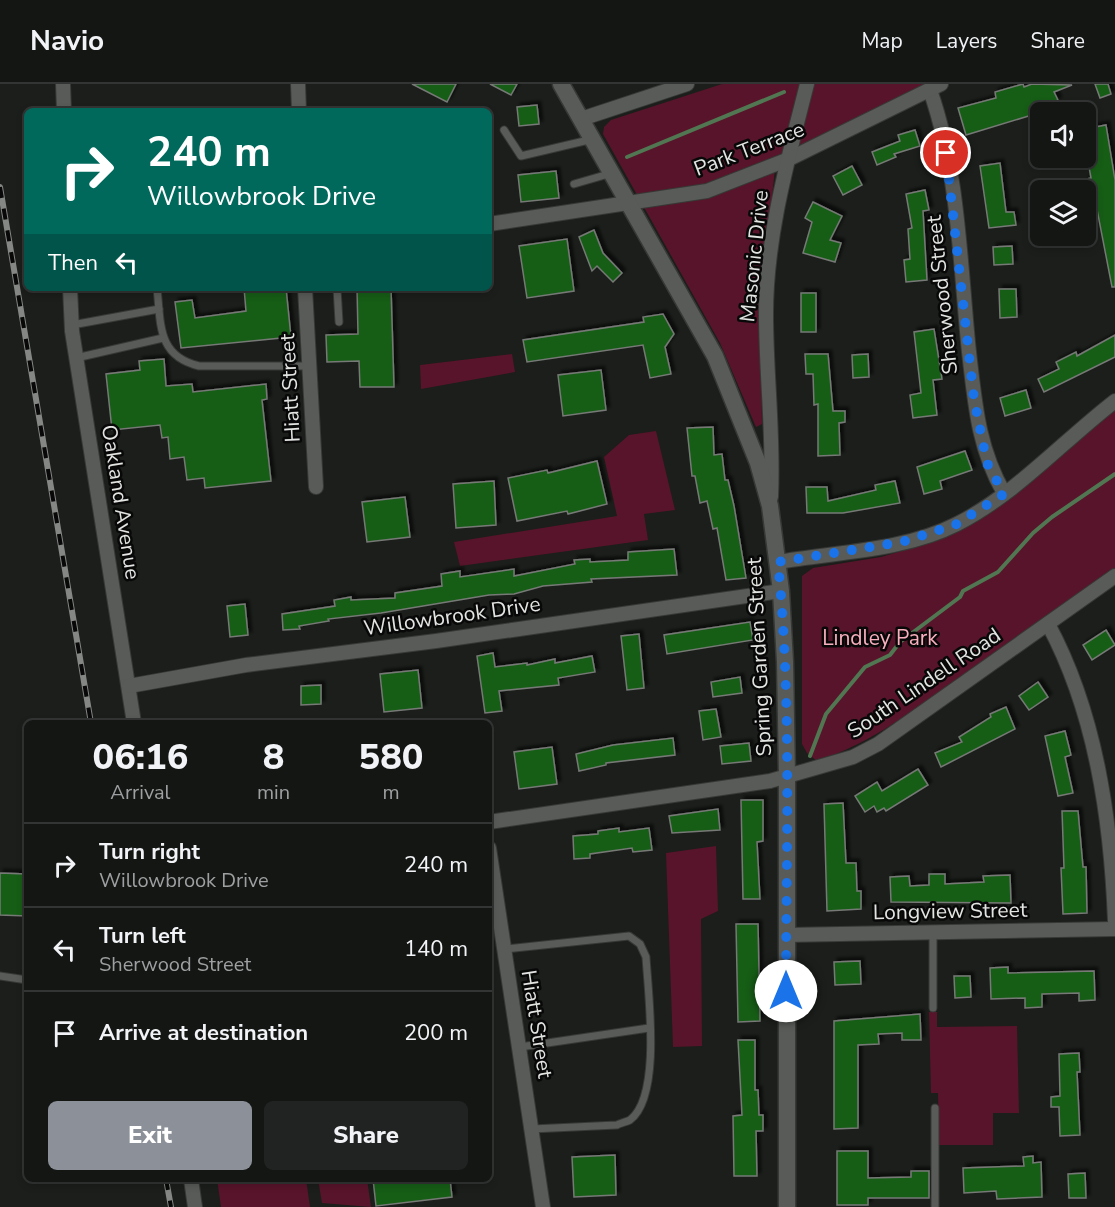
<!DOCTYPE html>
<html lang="en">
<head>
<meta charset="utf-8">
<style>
	body { margin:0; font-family:"Nunito Sans",sans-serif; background:#212322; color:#f1f3f6; height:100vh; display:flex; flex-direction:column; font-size:22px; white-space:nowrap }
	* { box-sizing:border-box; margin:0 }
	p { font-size:20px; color:#9d9fa0 }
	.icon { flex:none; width:33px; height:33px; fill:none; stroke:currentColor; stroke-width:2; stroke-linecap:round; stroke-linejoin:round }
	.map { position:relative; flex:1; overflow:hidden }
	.details { position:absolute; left:24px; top:636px; width:468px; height:462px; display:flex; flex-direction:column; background:#141614; border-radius:9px; box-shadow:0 3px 9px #0003,0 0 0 2px #333534 }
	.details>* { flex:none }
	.banner { position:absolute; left:24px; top:24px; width:468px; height:183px; border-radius:9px; box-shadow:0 3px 9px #0003,0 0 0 2px #333534; background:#00695c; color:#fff; overflow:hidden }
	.buttons { position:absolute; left:1030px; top:18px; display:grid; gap:12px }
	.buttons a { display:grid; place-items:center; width:66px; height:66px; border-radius:9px; background:#141614; box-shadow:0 3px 9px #0003,0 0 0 2px #333534; font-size:30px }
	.pin { position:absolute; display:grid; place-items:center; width:51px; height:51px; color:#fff; margin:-26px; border:3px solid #fff; border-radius:50%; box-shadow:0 2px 6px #0007 }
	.me { position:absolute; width:66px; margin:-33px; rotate:0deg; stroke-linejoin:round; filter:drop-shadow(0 0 4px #0008) }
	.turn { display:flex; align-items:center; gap:21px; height:126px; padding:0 24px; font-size:27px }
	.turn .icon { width:78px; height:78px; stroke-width:2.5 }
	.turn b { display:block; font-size:42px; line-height:51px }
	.then { display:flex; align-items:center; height:57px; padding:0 24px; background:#0003; gap:12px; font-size:22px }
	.eta { display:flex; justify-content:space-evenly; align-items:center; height:102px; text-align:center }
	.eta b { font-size:36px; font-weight:800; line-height:42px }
	.button { display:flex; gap:12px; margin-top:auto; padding:12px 24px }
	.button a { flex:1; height:69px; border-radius:9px; background:#8c9099; color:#fff; font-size:24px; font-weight:800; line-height:69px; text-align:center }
	.button a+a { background:#212322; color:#f1f3f6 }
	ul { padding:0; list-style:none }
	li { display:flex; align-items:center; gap:18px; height:84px; padding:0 24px; border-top:2px solid #333534 }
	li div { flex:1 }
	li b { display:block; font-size:22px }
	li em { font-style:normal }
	header { display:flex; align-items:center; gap:36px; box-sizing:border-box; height:84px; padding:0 30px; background:#141614; border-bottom:2px solid #333534 }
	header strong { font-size:28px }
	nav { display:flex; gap:33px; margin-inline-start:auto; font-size:21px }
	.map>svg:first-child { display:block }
	.green { fill:#58142a }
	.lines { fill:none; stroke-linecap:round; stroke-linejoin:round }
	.stream { stroke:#517652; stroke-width:4 }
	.building { fill:#175d19; stroke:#767975; stroke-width:1.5; filter:url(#shadow) }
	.service-casing { stroke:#373936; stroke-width:9 }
	.minor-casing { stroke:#373936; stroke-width:16 }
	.secondary-casing { stroke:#373936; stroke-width:19 }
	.service { stroke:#585b57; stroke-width:7 }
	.minor { stroke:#585b57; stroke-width:14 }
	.secondary { stroke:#585b57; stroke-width:16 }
	.rail-casing { stroke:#858784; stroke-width:6 }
	.rail { stroke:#070807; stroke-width:4; stroke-dasharray:11; stroke-linecap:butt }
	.route { stroke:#1a73e8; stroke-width:10; stroke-dasharray:0 18 }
	.labels { text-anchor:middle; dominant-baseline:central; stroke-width:5; stroke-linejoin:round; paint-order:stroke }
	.street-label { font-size:21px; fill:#e3e5e2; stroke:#070807 }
	.park-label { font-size:21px; fill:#faafbe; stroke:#070807 }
</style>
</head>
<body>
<header>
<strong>Navio</strong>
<nav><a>Map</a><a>Layers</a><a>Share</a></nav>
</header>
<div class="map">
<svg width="1115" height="1123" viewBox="0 0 1115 1123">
	<defs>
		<filter id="shadow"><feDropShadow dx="3.5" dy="-3.5" stdDeviation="1.5" flood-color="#0009"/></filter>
	</defs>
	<rect width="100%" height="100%" fill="#1b1e1b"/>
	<g class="green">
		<path d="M722 0H928L776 75 760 229 762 340 756 343 720 259 603 50 604 43 611 36Z"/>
		<path d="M512 270 515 288 421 305 420 281Z"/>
		<path d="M1115 324V486C1063 519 1013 555 963 591 916 625 872 659 817 677L807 669 802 660V492L813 484 881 473 919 462 959 447Z"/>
		<path d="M656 347 675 426 644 430 648 456 460 482 454 458 617 432 604 373 629 351Z"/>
		<path d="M716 762 718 827 701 835 702 962 673 963 666 769Z"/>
		<path d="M929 928H937V943L1017 942 1019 1029H993V1061H939L938 1009H931Z"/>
		<path d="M217 1095H306L310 1123H221Z"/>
		<path d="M318 1095H367L371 1123 322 1119Z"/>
	</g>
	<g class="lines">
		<g class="stream">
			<path d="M627 73 784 8"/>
			<path d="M810 672 826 630 865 583 890 571 900 558 960 513 963 507 998 488 1033 449 1052 433 1115 390"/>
		</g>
	</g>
	<g class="building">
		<path d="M412 0H456L447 18Z"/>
		<path d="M490 0H517L511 11Z"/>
		<path d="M1023 0 1024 3 1032 0 1072 1 1054 8 1058 16 1051 19 1054 28H1031L1032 31 966 51 958 24 996 14 995 8Z"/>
		<path d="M1095 0H1108L1111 10 1100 14Z"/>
		<path d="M537 21 539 40 519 42 517 23Z"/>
		<path d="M1106 41 1115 96V203H1112L1095 115 1088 116 1086 95 1091 94 1087 72 1095 71 1090 44Z"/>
		<path d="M915 46 920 62 894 70 896 73 877 81 872 68 900 57 898 51Z"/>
		<path d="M1000 79 1006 128H1014L1016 141 989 144 980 82Z"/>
		<path d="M852 82 862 101 843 111 833 92Z"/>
		<path d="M556 87 559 114 521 118 518 91Z"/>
		<path d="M925 106 929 126 923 127 927 196 906 198 904 176 910 175 908 145 912 144 906 110Z"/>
		<path d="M813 118 842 132 830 156 841 159 835 178 803 169 812 138 805 134Z"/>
		<path d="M594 146 603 169 622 189 613 198 597 182 592 187 579 153Z"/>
		<path d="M567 155 574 207 527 214 519 162Z"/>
		<path d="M1012 162 1013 180 994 181 993 163Z"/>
		<path d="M244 204H286L291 253 181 264 175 218 192 216 195 234 246 227Z"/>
		<path d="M357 204H391L394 303H360L359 277 327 278 326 251 358 250Z"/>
		<path d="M999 205H1016L1017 233 1000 234Z"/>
		<rect x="801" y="209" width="15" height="39"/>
		<path d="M663 230 674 250 665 263 671 290 650 294 643 261 527 278 523 256 644 238 643 233Z"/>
		<path d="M934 245 942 295 933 296 937 331 913 334 910 311 921 309 914 248Z"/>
		<path d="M1115 251V273L1044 308 1038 295 1059 285 1056 278 1076 268 1077 272Z"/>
		<path d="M805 270H828L833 327H845V338L839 339 840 371 818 372V320L814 321 813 290H806Z"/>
		<path d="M868 270 869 293 853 294 852 271Z"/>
		<path d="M164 275 166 302 192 300 193 308 266 300 267 315 262 316 271 397 205 404 204 394 187 396 184 373 170 375 168 353 162 354 160 341 112 346 106 290 140 286 139 277Z"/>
		<path d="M601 286 606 326 563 332 558 291Z"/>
		<path d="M1026 306 1031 324 1005 332 1000 314Z"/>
		<path d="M713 343 714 371 722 370 725 396H728L734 422 746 494 726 496 717 444 713 445 707 417 700 419 695 392H692L687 344Z"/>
		<path d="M965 367 972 386 940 397 942 405 924 410 917 383Z"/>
		<path d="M597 377 607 420 568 430 567 427 517 437 508 394 547 386 548 389Z"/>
		<path d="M494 397 496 441 456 444 453 400Z"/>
		<path d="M895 397 900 419 843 429H807L806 403H827L828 417 876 406 875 401Z"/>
		<path d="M405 413 410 453 367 458 362 418Z"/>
		<path d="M674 465 677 491 591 495 592 498 543 502 514 510 489 511 381 529 328 535 329 537 299 542 300 545 283 546 282 530 335 522 334 516 351 513V516L395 514V509L442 502 441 490 460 487V493L514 485V492L575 480 574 476 590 475V478L628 476V468Z"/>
		<path d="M245 520 248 551 230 553 227 522Z"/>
		<path d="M750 538 753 556 667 570 664 551Z"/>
		<path d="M1106 546 1115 561 1092 576 1083 561Z"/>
		<path d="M639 550 644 604 627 606 621 552Z"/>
		<path d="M493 569 495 583 527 579V581L555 575V579L592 572 595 588 558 594 559 601 499 607 502 627 485 629 477 572Z"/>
		<path d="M418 586 422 624 384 628 380 590Z"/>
		<path d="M740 593 742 609 713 613 711 598Z"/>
		<path d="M1038 598 1048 613 1029 626 1019 612Z"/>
		<path d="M321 601V620L301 621V602Z"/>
		<path d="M1006 623 1015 645 941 683 935 669 962 658 959 653 991 633 990 630Z"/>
		<path d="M716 625 721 653 703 656 699 627Z"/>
		<path d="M1065 647 1071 671 1065 673 1073 709 1058 712 1045 652Z"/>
		<path d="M673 654 675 671 606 679V681L579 687 576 670 613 661Z"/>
		<path d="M749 659 751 677 722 680 720 662Z"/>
		<path d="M552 663 557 700 519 705 514 668Z"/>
		<path d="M918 685 928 701 886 727 884 724 877 728 874 722 865 728 855 712 877 698 882 707Z"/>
		<path d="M741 716H763V757L757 758 760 815H743Z"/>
		<path d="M843 719 846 779H856L857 807H861V825L827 827 824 720Z"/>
		<path d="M718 725 720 746 672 749 669 732Z"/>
		<path d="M1062 727H1078L1083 783H1086L1087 829 1063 830 1061 784H1064Z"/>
		<path d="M619 744V748L649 744 652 766 633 768 632 764 590 770V774L574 775 573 752 598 750V747Z"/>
		<path d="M0 789 26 790 27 832 0 831Z"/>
		<path d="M929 790H945V800L984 798 983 792 1010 791 1011 819 891 818 890 793 909 792 910 802 929 801Z"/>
		<path d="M736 840H758L760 937 738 938Z"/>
		<path d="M860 877 861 900 835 901 834 878Z"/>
		<path d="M1008 883V889L1094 887 1095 916 1079 917V909L1042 910V923L1025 924V914L991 915 990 884Z"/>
		<path d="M954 892H970L971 913 955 914Z"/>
		<path d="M920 930 921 956H902V949L878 950 879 960 858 961V1044L834 1045V937Z"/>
		<path d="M738 956H755V1006H758L759 1031H763V1047H756L757 1092H734L733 1032 742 1031Z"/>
		<path d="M1079 969 1080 988H1077L1080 1051 1060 1052 1059 1023H1051V1013L1060 1012 1059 970Z"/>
		<path d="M837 1067H868V1094L911 1093V1087H929V1114H868V1121H837Z"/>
		<path d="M615 1071 616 1111 574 1113 572 1073Z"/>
		<path d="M1033 1072V1079L1041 1078 1042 1113 997 1115 996 1107 964 1109 963 1084 1024 1082 1023 1073Z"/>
		<path d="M1085 1089 1086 1114H1069L1068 1090Z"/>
		<path d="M373 1095H450L452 1113 376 1122Z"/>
	</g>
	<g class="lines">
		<g class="service-casing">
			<g id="service">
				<path d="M504 46 521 72 593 55"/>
				<path d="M574 100 612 89"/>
				<path d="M157 204C161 240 157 272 199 282H309"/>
				<path d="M337 204 339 238"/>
				<path d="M72 241 159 225"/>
				<path d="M76 274 163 254"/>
				<path d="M505 865 629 852 640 860 646 873C648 909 662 1012 630 1036 626 1038 620 1039 617 1041L532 1045"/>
				<path d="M0 892 27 896"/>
				<path d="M933 924V848"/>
				<path d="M520 963 649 944"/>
				<path d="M935 1123V1024"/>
			</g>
		</g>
		<g class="minor-casing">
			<g id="minor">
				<path d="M63 0 64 27"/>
				<path d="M298 0 299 27"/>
				<path d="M930 6C959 89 960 181 969 268 975 319 978 364 1004 409"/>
				<path d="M581 35 687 0"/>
				<path d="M489 140 707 107 789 75 941 0"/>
				<path d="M70 204 72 247 134 639"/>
				<path d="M305 204 316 403"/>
				<path d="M771 413C774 351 766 292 766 230 766 152 788 75 807 0"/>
				<path d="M778 478C836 468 904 467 957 440 1016 410 1063 357 1115 317"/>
				<path d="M1048 540C1096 629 1111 736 1115 837"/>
				<path d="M129 602 246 581 436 557 781 507"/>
				<path d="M489 738 770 697 853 673 878 660 1115 492"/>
				<path d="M489 764 543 1123"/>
				<path d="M786 851 1115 845"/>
				<path d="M191 1095 195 1123"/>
			</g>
		</g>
		<g class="secondary-casing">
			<path id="secondary" d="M561 0 715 272 758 379 770 422 781 507 785 578 787 691V1123"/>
		</g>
		<use href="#service" class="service"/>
		<use href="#minor" class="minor"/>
		<use href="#secondary" class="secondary"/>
		<g class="rail-casing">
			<g id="rail">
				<path d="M0 103 91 639"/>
				<path d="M166 1095 171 1123"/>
			</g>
		</g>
		<use href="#rail" class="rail"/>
	</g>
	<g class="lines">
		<path class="route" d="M786 907C786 764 792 620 778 478L902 458 955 441 1004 410 987 379 974 315 946 69"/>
	</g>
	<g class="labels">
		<g class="street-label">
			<text transform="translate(749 65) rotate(-21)">Park Terrace</text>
			<text transform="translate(754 172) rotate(-84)">Masonic Drive</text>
			<text transform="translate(942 211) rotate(-96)">Sherwood Street</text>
			<text transform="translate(290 304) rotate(-93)">Hiatt Street</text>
			<text transform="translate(121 418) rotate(81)">Oakland Avenue</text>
			<text transform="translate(452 532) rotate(-8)">Willowbrook Drive</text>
			<text transform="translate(759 573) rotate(-93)">Spring Garden Street</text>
			<text transform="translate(924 599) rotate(-34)">South Lindell Road</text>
			<text transform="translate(950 827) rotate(-1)">Longview Street</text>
			<text transform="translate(537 940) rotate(81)">Hiatt Street</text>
		</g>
		<g class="park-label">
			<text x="880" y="554">Lindley Park</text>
		</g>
	</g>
</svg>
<div class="buttons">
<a><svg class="icon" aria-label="sound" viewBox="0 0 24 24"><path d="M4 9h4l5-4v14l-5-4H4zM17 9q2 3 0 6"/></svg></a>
<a><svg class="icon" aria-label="layers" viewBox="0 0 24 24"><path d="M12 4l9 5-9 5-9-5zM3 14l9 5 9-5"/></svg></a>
</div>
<div class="pin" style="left:946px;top:69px;background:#d93025"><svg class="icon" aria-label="arrive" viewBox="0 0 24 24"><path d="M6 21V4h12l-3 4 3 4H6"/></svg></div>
<svg class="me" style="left:786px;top:907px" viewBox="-20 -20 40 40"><circle r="19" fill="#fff"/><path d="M0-13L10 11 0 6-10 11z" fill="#1a73e8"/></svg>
<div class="banner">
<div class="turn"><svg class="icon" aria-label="right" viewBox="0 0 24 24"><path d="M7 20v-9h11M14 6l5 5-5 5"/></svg><div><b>240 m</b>Willowbrook Drive</div></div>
<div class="then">Then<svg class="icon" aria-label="left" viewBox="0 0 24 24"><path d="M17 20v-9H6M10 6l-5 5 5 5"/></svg></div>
</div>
<section class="details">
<div class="eta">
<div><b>06:16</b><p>Arrival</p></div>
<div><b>8</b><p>min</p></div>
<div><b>580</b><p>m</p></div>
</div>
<ul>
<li><svg class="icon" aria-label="right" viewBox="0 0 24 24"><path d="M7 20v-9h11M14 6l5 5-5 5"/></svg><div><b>Turn right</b><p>Willowbrook Drive</p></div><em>240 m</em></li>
<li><svg class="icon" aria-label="left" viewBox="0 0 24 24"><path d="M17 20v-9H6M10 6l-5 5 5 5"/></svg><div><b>Turn left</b><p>Sherwood Street</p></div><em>140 m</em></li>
<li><svg class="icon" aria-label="arrive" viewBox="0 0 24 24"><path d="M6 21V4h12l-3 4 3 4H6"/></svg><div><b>Arrive at destination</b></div><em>200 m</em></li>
</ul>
<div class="button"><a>Exit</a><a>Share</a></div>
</section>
</div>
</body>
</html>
